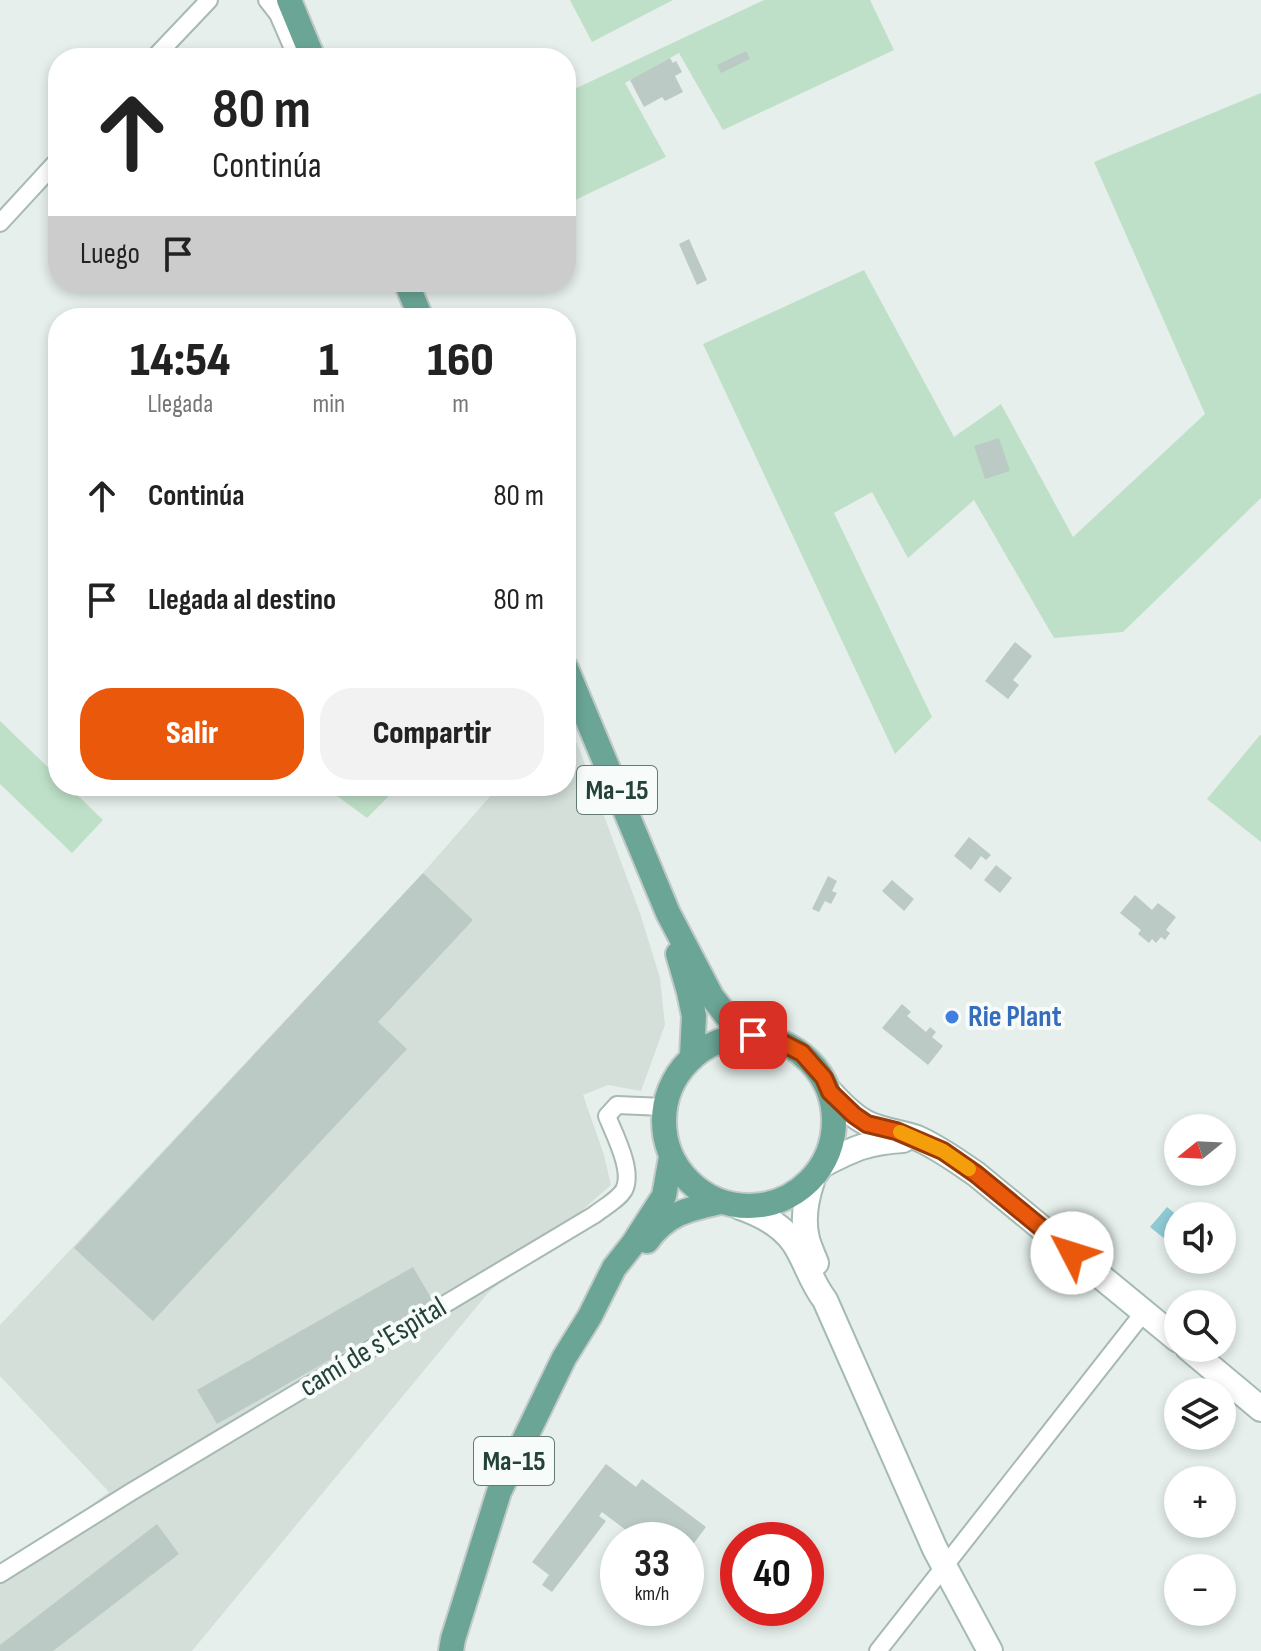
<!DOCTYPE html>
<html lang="es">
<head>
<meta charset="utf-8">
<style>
	body { margin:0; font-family:"Sofia Sans Condensed",sans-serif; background:#f2f2f2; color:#222; height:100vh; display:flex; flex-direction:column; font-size:30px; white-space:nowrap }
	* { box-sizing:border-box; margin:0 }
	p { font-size:26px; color:#767676 }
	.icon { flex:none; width:44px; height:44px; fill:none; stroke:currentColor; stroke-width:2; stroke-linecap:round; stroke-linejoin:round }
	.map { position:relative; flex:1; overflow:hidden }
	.sheet { position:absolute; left:48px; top:308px; width:528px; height:488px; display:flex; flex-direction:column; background:#fff; border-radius:32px; box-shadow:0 4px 12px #0003 }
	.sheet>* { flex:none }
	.banner { position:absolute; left:48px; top:48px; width:528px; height:244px; border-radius:32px; box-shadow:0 4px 12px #0003; background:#fff; color:#222; overflow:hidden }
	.needle { width:52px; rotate:252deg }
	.controls { position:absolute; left:1164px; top:1114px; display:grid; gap:16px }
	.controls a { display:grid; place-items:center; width:72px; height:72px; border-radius:50%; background:#fff; box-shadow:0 4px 12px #0003; font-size:40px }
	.speed { position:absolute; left:600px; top:1522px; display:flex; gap:16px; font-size:40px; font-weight:700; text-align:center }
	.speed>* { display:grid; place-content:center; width:104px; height:104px; border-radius:50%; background:#fff; box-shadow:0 4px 12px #0003; line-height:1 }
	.speed small { font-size:20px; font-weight:400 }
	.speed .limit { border:12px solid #d22; background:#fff; color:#111 }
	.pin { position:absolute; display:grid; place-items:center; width:68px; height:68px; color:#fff; margin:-34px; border-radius:16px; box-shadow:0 4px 12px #0006 }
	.me { position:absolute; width:88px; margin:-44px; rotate:310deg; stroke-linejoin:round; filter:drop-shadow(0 0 6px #0008) }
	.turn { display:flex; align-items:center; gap:28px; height:168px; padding:0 32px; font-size:36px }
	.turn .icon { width:104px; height:104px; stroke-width:2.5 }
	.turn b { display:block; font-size:56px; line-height:68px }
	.then { display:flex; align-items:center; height:76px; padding:0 32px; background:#0003; gap:16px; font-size:30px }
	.eta { display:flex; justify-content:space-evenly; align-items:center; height:136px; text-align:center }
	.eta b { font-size:48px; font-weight:800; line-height:56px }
	.primary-button { display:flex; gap:16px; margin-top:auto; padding:16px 32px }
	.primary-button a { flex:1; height:92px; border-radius:32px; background:#ea580c; color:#fff; font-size:32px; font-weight:800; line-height:92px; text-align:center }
	.primary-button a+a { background:#f2f2f2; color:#222 }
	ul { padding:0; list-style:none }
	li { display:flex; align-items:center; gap:24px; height:104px; padding:0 32px }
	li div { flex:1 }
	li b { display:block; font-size:30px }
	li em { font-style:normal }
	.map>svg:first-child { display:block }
	.built { fill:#d4dfda }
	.green { fill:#bfe0c8 }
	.water { fill:#8ec9d4 }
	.building { fill:#bbcac4 }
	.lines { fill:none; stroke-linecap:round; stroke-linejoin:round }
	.street-casing { stroke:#a8b8b2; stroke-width:20 }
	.secondary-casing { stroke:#a4bbb3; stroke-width:28 }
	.primary-casing { stroke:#c2cac8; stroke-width:28 }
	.street { stroke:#fff; stroke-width:16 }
	.secondary { stroke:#fff; stroke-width:24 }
	.primary { stroke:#6aa596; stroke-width:24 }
	.route-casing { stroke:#983908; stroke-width:20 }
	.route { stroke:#ea580c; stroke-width:14 }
	.slow { stroke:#f59e0b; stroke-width:14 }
	.shop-dot { fill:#3f7fe0; stroke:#f7fbf9; stroke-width:3 }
	.labels { text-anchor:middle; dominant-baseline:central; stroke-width:8; stroke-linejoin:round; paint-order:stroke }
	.shield { fill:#f7fbf9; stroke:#637a73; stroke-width:2 }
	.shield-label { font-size:28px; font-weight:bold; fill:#24423a }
	.shop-label { font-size:30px; font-weight:bold; fill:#366cbe; stroke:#f7fbf9; text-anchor:start }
	.street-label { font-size:30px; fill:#24423a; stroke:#f7fbf9 }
</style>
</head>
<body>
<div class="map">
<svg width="1261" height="1651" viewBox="0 0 1261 1651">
	<rect width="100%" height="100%" fill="#e6efeb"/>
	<path class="built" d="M566 737 577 743 640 913 660 978 665 1025 641 1091 608 1085 583 1095 604 1155 611 1185 488 1293 192 1651H0V1573L109 1492 0 1376V1325L423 873 499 786H566Z"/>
	<g class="green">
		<path d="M570 0H673L592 42Z"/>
		<path d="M764 0H870L894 50 723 130 679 53 625 83 666 157 575 200 566 181V93Z"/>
		<path d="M1261 93V498L1123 632 1054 638 974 500 908 558 872 492 834 513 932 717 895 754 703 344 864 270 954 437 1001 404 1073 537 1205 414 1094 162Z"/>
		<path d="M0 721 58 777V786H68L103 820 72 853 0 784Z"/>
		<path d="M1260 735H1261V842L1207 799Z"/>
		<path d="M333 786H399L367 818 329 790Z"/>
	</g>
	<path class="water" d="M1167 1207 1178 1216V1236L1171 1244 1150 1227Z"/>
	<g class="building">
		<path d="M746 51 750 59 721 73 717 65Z"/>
		<path d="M670 58 673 63 676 61 682 72 675 76 683 92 665 101 662 97 644 107 630 80Z"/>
		<path d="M689 239 707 280 697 285 679 244Z"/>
		<path d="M999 438 1010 471 985 479 974 446Z"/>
		<path d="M1015 642 1032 656 1013 680 1019 685 1008 699 985 681Z"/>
		<path d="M969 837 991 855 986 860 981 856 971 870 954 856Z"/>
		<path d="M996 865 1012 878 1000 893 984 880Z"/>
		<path d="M423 873 473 920 378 1022 407 1049 153 1321 74 1248Z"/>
		<path d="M828 876 837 881 832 891 837 893 831 904 825 901 819 912 812 909Z"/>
		<path d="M892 880 914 899 904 911 882 891Z"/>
		<path d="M1135 895 1152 910 1158 903 1176 917 1166 930 1170 933 1165 940 1161 937 1156 943 1152 939 1149 943 1138 934 1141 930 1120 913Z"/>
		<path d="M902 1004 911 1012 907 1016 926 1032 930 1027 936 1032 932 1037 943 1046 928 1065 882 1028Z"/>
		<path d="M413 1267 433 1301 217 1424 197 1390Z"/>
		<path d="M606 1464 636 1487 642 1479 706 1527 688 1551 686 1549V1540H639L602 1512 599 1516 606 1521 552 1592 542 1585 549 1575 532 1562Z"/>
		<path d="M157 1524 179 1554 53 1651H0V1645Z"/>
	</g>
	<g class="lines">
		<g class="street-casing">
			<g id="street">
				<path d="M267 0 278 14 297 58"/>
				<path d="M154 58 209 0"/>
				<path d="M0 223 58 160"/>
				<path d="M0 1574 131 1492 594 1215C603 1208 618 1200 624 1190 634 1171 614 1134 607 1116L617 1105 664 1107"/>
				<path d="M878 1651 1144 1312"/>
			</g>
		</g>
		<g class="secondary-casing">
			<g id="secondary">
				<path d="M830 1092C840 1102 850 1114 863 1121 877 1130 900 1132 917 1138 938 1147 957 1161 976 1174L1178 1340"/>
				<path d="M824 1164C855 1148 869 1142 903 1140"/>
				<path d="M812 1181C806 1199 802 1219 807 1239 809 1247 813 1255 816 1263"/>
				<path d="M740 1207C760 1214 781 1224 794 1243 806 1261 811 1282 825 1300L935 1549 990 1651"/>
				<path d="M1188 1348 1261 1409"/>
			</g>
		</g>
		<g class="primary-casing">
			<g id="primary">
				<path d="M289 0 313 58"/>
				<path d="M406 282 421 318"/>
				<path d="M566 668 668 913 712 997 730 1020 753 1035"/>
				<path d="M678 954 689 992 694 1016 692 1056"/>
				<circle cx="749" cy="1121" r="85"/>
				<path d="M647 1241C667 1213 689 1209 720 1202"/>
				<path d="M451 1651 453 1639 499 1492 564 1358 590 1316 614 1268 633 1244 664 1196 671 1157"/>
			</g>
		</g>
		<use href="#street" class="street"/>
		<use href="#secondary" class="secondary"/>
		<use href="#primary" class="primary"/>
	</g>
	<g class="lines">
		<g class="route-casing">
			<path id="route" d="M753 1035 773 1038 802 1053 824 1078 830 1092 854 1115 867 1124 896 1131 943 1151 976 1174 1072 1253"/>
		</g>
		<use href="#route" class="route"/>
		<path class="slow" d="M900 1132 943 1151 969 1169"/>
	</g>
	<circle class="shop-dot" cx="952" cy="1017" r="8"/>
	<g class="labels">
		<g class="shield">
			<rect x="577" y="766" width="80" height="48" rx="6"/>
			<rect x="474" y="1437" width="80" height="48" rx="6"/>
		</g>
		<g class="shield-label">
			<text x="617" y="790">Ma-15</text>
			<text x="514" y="1461">Ma-15</text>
		</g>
		<g class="shop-label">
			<text x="968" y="1017">Rie Plant</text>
		</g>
		<g class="street-label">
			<text transform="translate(373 1347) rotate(-31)">camí de s'Espital</text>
		</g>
	</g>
</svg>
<div class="controls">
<a><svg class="needle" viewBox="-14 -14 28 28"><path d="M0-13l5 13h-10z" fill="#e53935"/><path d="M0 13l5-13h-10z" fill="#767676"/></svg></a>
<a><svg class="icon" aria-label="sound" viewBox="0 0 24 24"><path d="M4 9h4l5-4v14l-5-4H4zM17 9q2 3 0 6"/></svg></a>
<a><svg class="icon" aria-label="search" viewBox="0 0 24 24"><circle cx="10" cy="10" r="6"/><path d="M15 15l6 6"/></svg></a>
<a><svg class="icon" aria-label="layers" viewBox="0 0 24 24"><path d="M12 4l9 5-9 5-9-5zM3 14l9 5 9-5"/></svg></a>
<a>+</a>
<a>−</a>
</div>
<div class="speed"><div>33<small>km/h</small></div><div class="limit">40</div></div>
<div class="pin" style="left:753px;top:1035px;background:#d93025"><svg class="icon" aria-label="arrive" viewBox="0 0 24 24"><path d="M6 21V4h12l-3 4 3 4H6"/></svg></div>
<svg class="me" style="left:1072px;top:1253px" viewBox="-20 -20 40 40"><circle r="19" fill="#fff"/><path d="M0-13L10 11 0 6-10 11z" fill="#ea580c"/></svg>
<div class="banner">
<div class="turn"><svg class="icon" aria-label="ahead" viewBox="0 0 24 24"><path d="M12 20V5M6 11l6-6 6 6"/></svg><div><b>80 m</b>Continúa</div></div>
<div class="then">Luego<svg class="icon" aria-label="arrive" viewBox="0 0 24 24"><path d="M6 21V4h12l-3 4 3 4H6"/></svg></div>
</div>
<section class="sheet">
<div class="eta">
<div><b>14:54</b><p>Llegada</p></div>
<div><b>1</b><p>min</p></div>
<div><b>160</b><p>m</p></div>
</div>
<ul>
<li><svg class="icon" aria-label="ahead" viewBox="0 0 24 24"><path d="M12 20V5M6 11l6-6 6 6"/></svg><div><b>Continúa</b></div><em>80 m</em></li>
<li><svg class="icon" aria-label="arrive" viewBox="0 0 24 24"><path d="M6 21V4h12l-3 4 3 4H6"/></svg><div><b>Llegada al destino</b></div><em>80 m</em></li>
</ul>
<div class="primary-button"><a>Salir</a><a>Compartir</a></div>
</section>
</div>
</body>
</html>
